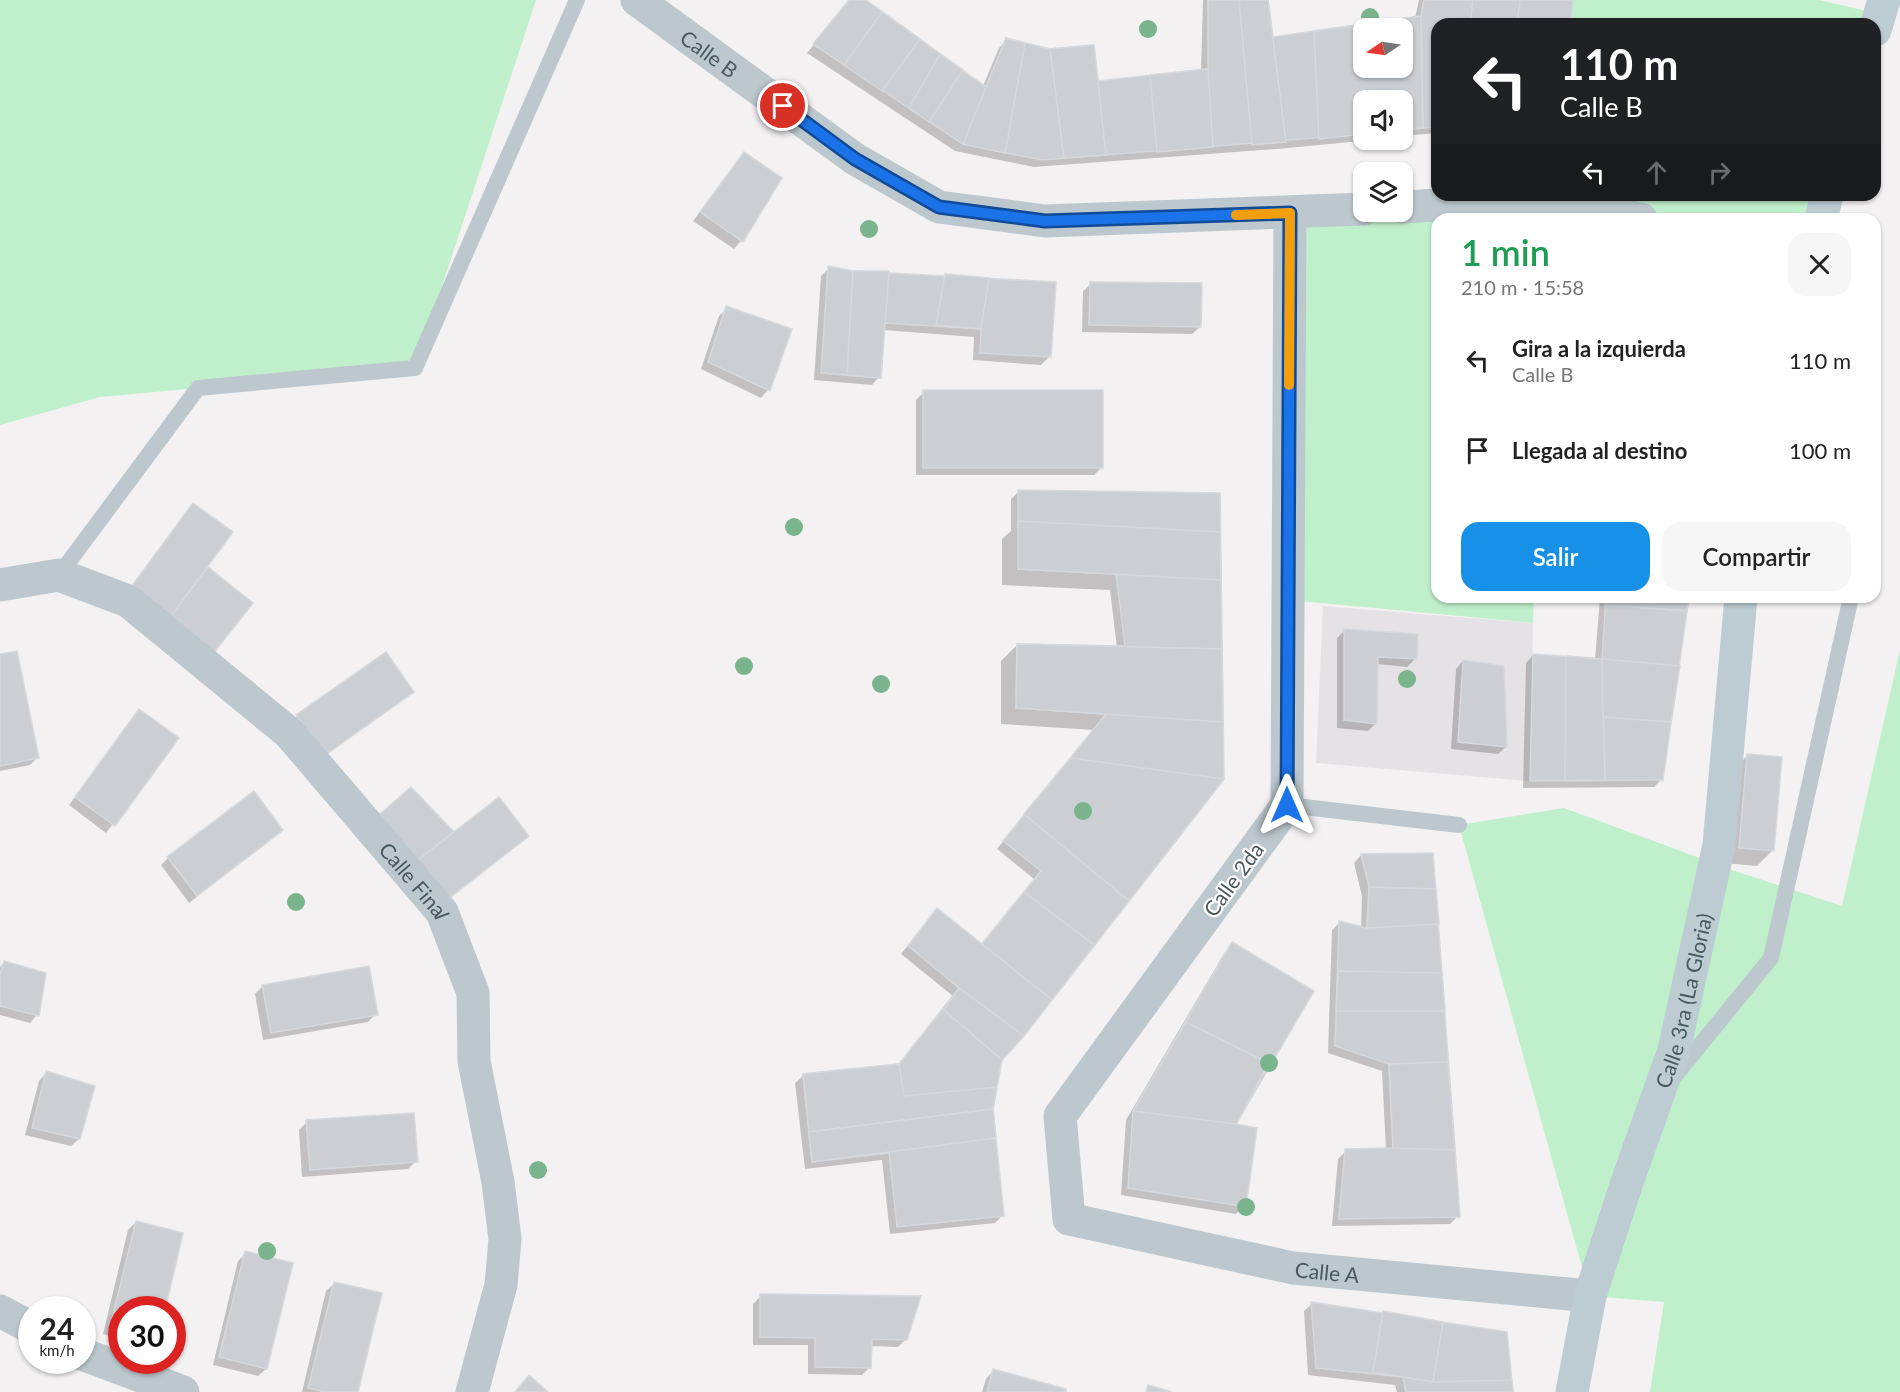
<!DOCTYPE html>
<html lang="es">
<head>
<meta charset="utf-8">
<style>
	body { margin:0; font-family:Lato,sans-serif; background:#f6f6f6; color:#222; height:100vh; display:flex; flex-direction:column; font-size:22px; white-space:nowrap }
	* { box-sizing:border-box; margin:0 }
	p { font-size:20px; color:#767676 }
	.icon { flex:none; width:33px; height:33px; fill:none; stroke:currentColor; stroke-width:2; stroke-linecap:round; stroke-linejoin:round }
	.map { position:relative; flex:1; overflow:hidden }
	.sheet { position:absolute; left:1431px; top:213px; width:450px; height:390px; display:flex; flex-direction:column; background:#fff; border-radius:18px; box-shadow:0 2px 4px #0004 }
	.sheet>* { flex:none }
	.hud { position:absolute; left:1431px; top:18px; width:450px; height:183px; border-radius:18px; box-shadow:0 2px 4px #0004; background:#202124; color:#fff; overflow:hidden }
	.needle { width:39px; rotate:257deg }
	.tools { position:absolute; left:1353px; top:18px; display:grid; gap:12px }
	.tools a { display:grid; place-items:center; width:60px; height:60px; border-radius:12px; background:#fff; box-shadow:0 2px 4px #0004; font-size:30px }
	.speed { position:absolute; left:18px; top:1296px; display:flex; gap:12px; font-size:30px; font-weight:700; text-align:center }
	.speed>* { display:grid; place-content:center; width:78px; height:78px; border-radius:50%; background:#fff; box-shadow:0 2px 4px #0004; line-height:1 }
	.speed small { font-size:15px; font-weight:400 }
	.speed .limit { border:9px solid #d22; background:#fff; color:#111 }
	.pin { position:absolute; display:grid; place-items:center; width:51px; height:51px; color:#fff; margin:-26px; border:3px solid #fff; border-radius:50%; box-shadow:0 2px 6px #0007 }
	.me { position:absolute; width:66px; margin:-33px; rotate:0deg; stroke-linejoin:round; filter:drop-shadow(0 0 4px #0008) }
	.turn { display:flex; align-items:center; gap:21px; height:126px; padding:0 30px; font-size:27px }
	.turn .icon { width:78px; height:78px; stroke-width:2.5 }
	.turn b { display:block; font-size:42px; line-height:51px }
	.lanes { display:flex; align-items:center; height:57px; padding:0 30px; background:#0003; justify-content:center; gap:30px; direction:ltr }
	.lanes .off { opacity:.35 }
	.round { display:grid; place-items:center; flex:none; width:63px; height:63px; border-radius:18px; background:#f6f6f6 }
	.summary { display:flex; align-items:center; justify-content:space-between; height:102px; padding:0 30px }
	h1 { font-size:36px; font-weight:600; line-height:45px; color:#1e9e55 }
	.cta { display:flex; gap:12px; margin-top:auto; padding:12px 30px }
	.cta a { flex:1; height:69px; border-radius:18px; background:#1791e7; color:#fff; font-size:24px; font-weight:600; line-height:69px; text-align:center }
	.cta a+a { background:#f6f6f6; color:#222 }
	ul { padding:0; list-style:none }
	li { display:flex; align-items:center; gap:18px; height:90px; padding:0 30px }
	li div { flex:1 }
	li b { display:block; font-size:22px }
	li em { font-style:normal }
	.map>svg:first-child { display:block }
	.education { fill:#e4e2e4 }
	.green { fill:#c0f0cb }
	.shadow { fill:#0003; fill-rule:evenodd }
	.building { fill:#cbcfd3; stroke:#d5d8dc; stroke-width:1.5; fill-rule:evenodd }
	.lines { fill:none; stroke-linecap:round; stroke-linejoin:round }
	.lane { stroke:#bcc8ce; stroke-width:16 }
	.street { stroke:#bcc8ce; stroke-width:33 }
	.secondary { stroke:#bdcbd3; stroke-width:33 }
	.tree { fill:#7ab48d }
	.route-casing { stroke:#114b97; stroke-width:15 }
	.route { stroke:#1a73e8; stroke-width:10 }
	.slow { stroke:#f59e0b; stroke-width:10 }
	.labels { text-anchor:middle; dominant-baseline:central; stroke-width:4.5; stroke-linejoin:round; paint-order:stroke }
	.street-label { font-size:21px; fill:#48585f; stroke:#fff }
</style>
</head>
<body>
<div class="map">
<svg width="1900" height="1392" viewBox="0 0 1900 1392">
	<rect width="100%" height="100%" fill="#f3f1f1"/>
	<path class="education" d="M1323 606 1533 623 1530 781 1316 763Z"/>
	<g class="green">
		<path d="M0 0H536L415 368 100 397 0 425Z"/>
		<path d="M1573 0H1819L1880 14 1875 24H1571Z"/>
		<path d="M1550 195H1827L1821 219H1641L1549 200 1548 219H1437V597H1534L1533 623 1289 600 1290 213 1402 212Z"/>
		<path d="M1900 650V1392H1650L1664 1302 1590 1296 1459 825 1564 808 1735 871 1842 906Z"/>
	</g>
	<g class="shadow">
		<path d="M850 0H863L983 86 999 48 1007 40 1097 83 1201 71 1203 0H1267L1272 38 1415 18 1419 0H1572L1569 24H1437V133L1402 136V100H1364V140H1372L1277 149 1034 167 955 151 807 53ZM1364 28H1402V68H1364Z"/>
		<path d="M744 154 780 178 741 241 734 249 693 221Z"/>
		<path d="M829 268 853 272 1049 357 1041 365 973 360 974 337 883 330 879 377 872 385 814 380 821 276Z"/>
		<path d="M1091 284 1200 327 1192 334 1082 332 1083 291Z"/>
		<path d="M727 308 768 390 761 398 701 369 719 316Z"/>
		<path d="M924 392 1102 467 1094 475H916V400Z"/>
		<path d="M1019 491 1218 494 1001 1059 991 1109 1003 1215 995 1223 890 1234 882 1160 805 1169 795 1083 803 1076 898 1065 953 996 901 954 930 918 982 946 1034 879 997 849 1094 730 1001 724V661L1017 645 1117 648 1110 590 1002 585V539L1011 531V499Z"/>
		<path d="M194 504 206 567 251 603 210 655 122 598Z"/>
		<path d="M1600 597H1688L1662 779 1654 787 1523 788 1526 663 1533 655 1595 660Z"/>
		<path d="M1344 631 1415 659 1407 667 1377 664 1376 723 1368 731 1337 728V638Z"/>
		<path d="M0 656 38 757 30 765 0 771Z"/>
		<path d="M1463 661 1506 747 1498 754 1451 749 1456 669Z"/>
		<path d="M412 692 317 762 290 723 297 716Z"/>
		<path d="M139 711 177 739 106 833 69 805Z"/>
		<path d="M1747 756 1773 850 1757 866 1724 863 1731 772Z"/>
		<path d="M281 830 189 903 161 865 168 858Z"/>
		<path d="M1361 855 1458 1216 1450 1224 1332 1226 1338 1159 1346 1151 1386 1150 1382 1071 1328 1053 1332 930 1340 922 1361 928 1362 896 1354 863Z"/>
		<path d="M1232 944 1234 1125 1244 1206 1236 1214 1121 1195 1126 1120 1225 952Z"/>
		<path d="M5 962 37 1015 30 1023 0 1015V967Z"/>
		<path d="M263 986 376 1014 368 1022 263 1040 255 994Z"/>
		<path d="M46 1073 79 1139 71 1146 25 1135 39 1081Z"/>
		<path d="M307 1122 416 1161 408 1169 302 1177 299 1130Z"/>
		<path d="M136 1222 122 1310V1339L103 1334 128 1230Z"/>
		<path d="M246 1253 266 1369 258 1376 213 1365 238 1261Z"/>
		<path d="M334 1284 356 1392H302L326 1291Z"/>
		<path d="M761 1296 906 1339 898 1347 870 1346V1367L862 1375 808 1374V1345H753V1304Z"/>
		<path d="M1312 1304 1512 1392H1397L1395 1385 1308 1375 1304 1311Z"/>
		<path d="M993 1371 1064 1392H982L986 1379Z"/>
	</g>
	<g class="building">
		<path d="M849 0H866L986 87 1006 38 1050 49 1094 45 1098 81 1208 69V0H1268L1273 37 1421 16 1424 0H1573L1571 24H1437V127L1402 130V100H1364V134L1042 160 963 144 813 44ZM1364 28H1402V68H1364Z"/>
		<path d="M1239 0H1268L1286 142 1252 145Z"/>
		<path d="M1473 0H1520L1517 24H1470Z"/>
		<path d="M882 12 920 39 882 91 844 65Z"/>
		<path d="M1421 16 1423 128 1402 130V100H1364V134L1319 139 1314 31ZM1364 28H1402V68H1364Z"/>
		<path d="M1006 38 1025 43 1005 153 963 144Z"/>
		<path d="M1094 45 1106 155 1064 158 1050 49Z"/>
		<path d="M940 54 963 70 929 122 909 108Z"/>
		<path d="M1208 69 1213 147 1157 152 1150 75Z"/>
		<path d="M744 152 782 178 743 242 700 212Z"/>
		<path d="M828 266 853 271 1056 282 1051 357 980 353 981 329 884 323 881 378 821 373Z"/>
		<path d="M853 271H889L881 378 847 375Z"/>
		<path d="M945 274 989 278 981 329 936 325Z"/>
		<path d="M1090 282 1202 283 1201 327 1089 325Z"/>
		<path d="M726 306 792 329 770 391 708 362Z"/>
		<rect x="923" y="390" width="180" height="78"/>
		<path d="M1018 490 1220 493 1224 779 1024 1036 1002 1060 993 1109 1004 1216 897 1227 889 1153 812 1162 803 1074 899 1064 959 988 908 946 937 908 982 944 1041 871 1003 841 1106 714 1016 708 1017 644 1125 646 1116 574 1018 569Z"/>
		<path d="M193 503 233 532 168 620 129 590Z"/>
		<path d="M1018 521 1220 532 1221 580 1018 569Z"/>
		<path d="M208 567 253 603 211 656 168 620Z"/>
		<path d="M1606 597H1689L1663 780 1530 781 1533 654 1602 659Z"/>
		<path d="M1606 597H1689L1687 611 1605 605Z"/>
		<path d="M1344 629 1418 634 1417 659 1378 657 1377 724 1344 720Z"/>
		<path d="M1017 644 1222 649 1223 722 1016 708Z"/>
		<path d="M17 651 39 758 0 766V654Z"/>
		<path d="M386 652 414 692 325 755 296 715Z"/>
		<path d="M1566 656 1602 659 1605 780 1565 781Z"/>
		<path d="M1602 659 1680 666 1671 722 1603 717Z"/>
		<path d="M1463 660 1504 666 1507 747 1458 742Z"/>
		<path d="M139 709 179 738 115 826 75 797Z"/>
		<path d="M1747 754 1782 757 1774 851 1739 848Z"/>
		<path d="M1071 758 1224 779 1129 901 1024 814Z"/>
		<path d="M411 787 454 832 413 864 370 823Z"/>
		<path d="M254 791 283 830 197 896 167 857Z"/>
		<path d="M499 797 529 836 443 903 413 864Z"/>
		<path d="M1433 853 1460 1217 1339 1219 1345 1149 1393 1148 1389 1064 1335 1046 1339 921 1367 928 1369 887 1361 854Z"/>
		<path d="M1369 887 1436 889 1439 924 1367 928Z"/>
		<path d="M1024 892 1094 945 1052 1000 982 944Z"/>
		<path d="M1232 942 1314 991 1236 1124 1257 1128 1246 1207 1128 1188 1133 1111Z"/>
		<path d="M4 961 46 973 39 1016 0 1006V974Z"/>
		<path d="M369 966 378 1015 271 1033 262 985Z"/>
		<path d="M1338 971 1442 973 1445 1011H1336Z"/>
		<path d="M959 988 1024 1036 1002 1060 944 1010Z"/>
		<path d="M1186 1022 1269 1063 1236 1124 1133 1111Z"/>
		<path d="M1448 1062 1455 1150 1393 1148 1389 1064Z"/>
		<path d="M899 1064 904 1096 997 1087 993 1109 809 1132 803 1074Z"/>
		<path d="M46 1071 95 1086 80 1139 32 1128Z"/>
		<path d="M993 1109 996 1138 812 1162 809 1132Z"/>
		<path d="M414 1113 418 1162 310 1170 306 1120Z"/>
		<path d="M136 1221 183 1233 165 1310H122V1330L110 1327Z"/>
		<path d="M245 1251 293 1263 267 1369 219 1357Z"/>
		<path d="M334 1282 382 1293 358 1392H325L308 1388Z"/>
		<path d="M760 1294 921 1296 907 1340 872 1339 871 1368 815 1367V1338L760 1337Z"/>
		<path d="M1311 1302 1507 1332 1513 1392H1406L1403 1377 1316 1368Z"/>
		<path d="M1383 1311 1443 1322 1433 1382 1373 1372Z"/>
		<path d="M993 1369 1066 1389V1392H987Z"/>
		<path d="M529 1375 548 1392H515Z"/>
		<path d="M1403 1377 1433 1382 1512 1380 1513 1392H1406Z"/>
		<path d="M1148 1385 1172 1392H1146Z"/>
	</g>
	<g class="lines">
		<g class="lane">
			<path d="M59 575 198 388 415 368 577 0"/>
			<path d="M1287 805 1459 825"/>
			<path d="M1674 1077 1771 958 1851 597"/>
		</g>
		<g class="street">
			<path id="s1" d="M637 0 855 159 939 207 1045 221 1364 209"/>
			<path d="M1402 207 1549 199 1641 219"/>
			<path id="s2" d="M1290 213 1287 805 1060 1116 1069 1219 1293 1268 1590 1296"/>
			<path id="s3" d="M0 585 59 575 128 601 289 733 442 912 473 993 474 1061 498 1182 505 1239 501 1285 472 1392"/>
			<path d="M0 1311 32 1328"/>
			<path d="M82 1354 183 1392"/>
		</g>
		<g class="secondary">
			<path d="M1875 30 1884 0"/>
			<path d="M1821 219 1827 195"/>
			<path id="s4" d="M1572 1392 1590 1296 1626 1185 1674 1050 1719 845 1741 597"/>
		</g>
	</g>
	<g class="tree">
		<circle cx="1370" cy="17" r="9"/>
		<circle cx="1148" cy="29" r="9"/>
		<circle cx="869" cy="229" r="9"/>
		<circle cx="794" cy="527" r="9"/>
		<circle cx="744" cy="666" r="9"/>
		<circle cx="1407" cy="679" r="9"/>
		<circle cx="881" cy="684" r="9"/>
		<circle cx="1083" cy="811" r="9"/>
		<circle cx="296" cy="902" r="9"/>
		<circle cx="1269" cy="1063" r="9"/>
		<circle cx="538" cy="1170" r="9"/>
		<circle cx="1246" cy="1207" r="9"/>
		<circle cx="267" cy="1251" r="9"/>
	</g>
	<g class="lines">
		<g class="route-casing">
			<path id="route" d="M783 106 855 159 939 207 1045 221 1290 213 1287 805"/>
		</g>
		<use href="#route" class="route"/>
		<path class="slow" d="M1236 215 1290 213 1289 385"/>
	</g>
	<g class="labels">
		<g class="street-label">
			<text stroke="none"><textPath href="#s1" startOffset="90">Calle B</textPath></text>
			<text transform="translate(1233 879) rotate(-54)">Calle 2da</text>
			<text stroke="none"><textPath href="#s3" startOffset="536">Calle Final</textPath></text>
			<text stroke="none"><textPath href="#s4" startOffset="408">Calle 3ra (La Gloria)</textPath></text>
			<text stroke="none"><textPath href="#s2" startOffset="1344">Calle A</textPath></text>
		</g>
	</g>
</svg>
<div class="tools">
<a><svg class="needle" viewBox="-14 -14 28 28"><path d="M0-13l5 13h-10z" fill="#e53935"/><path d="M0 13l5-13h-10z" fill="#767676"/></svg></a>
<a><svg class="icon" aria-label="sound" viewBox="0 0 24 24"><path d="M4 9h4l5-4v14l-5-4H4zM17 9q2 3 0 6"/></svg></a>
<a><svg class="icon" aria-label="layers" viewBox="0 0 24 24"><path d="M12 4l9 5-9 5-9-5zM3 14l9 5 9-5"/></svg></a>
</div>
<div class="speed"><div>24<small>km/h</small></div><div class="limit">30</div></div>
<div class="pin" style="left:783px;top:106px;background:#d93025"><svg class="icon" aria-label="arrive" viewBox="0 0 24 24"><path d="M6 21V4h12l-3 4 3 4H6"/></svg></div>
<svg class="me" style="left:1287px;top:805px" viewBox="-20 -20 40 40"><path d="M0-17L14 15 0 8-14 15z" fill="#1a73e8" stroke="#fff" stroke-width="4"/></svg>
<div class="hud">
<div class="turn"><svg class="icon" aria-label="left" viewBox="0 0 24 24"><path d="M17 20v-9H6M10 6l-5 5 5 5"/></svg><div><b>110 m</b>Calle B</div></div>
<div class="lanes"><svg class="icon" aria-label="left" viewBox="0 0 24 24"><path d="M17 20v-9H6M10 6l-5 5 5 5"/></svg><svg class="icon off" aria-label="ahead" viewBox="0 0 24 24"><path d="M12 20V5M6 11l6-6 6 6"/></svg><svg class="icon off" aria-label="right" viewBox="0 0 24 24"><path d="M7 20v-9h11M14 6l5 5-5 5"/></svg></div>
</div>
<section class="sheet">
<div class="summary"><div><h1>1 min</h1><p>210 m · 15:58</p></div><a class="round"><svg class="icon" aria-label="close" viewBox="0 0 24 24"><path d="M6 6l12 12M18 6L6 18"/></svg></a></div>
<ul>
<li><svg class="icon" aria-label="left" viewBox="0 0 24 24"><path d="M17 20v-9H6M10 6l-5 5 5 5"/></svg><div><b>Gira a la izquierda</b><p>Calle B</p></div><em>110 m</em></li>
<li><svg class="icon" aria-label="arrive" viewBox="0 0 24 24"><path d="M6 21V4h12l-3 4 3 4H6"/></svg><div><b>Llegada al destino</b></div><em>100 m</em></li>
</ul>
<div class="cta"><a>Salir</a><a>Compartir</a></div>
</section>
</div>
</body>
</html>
